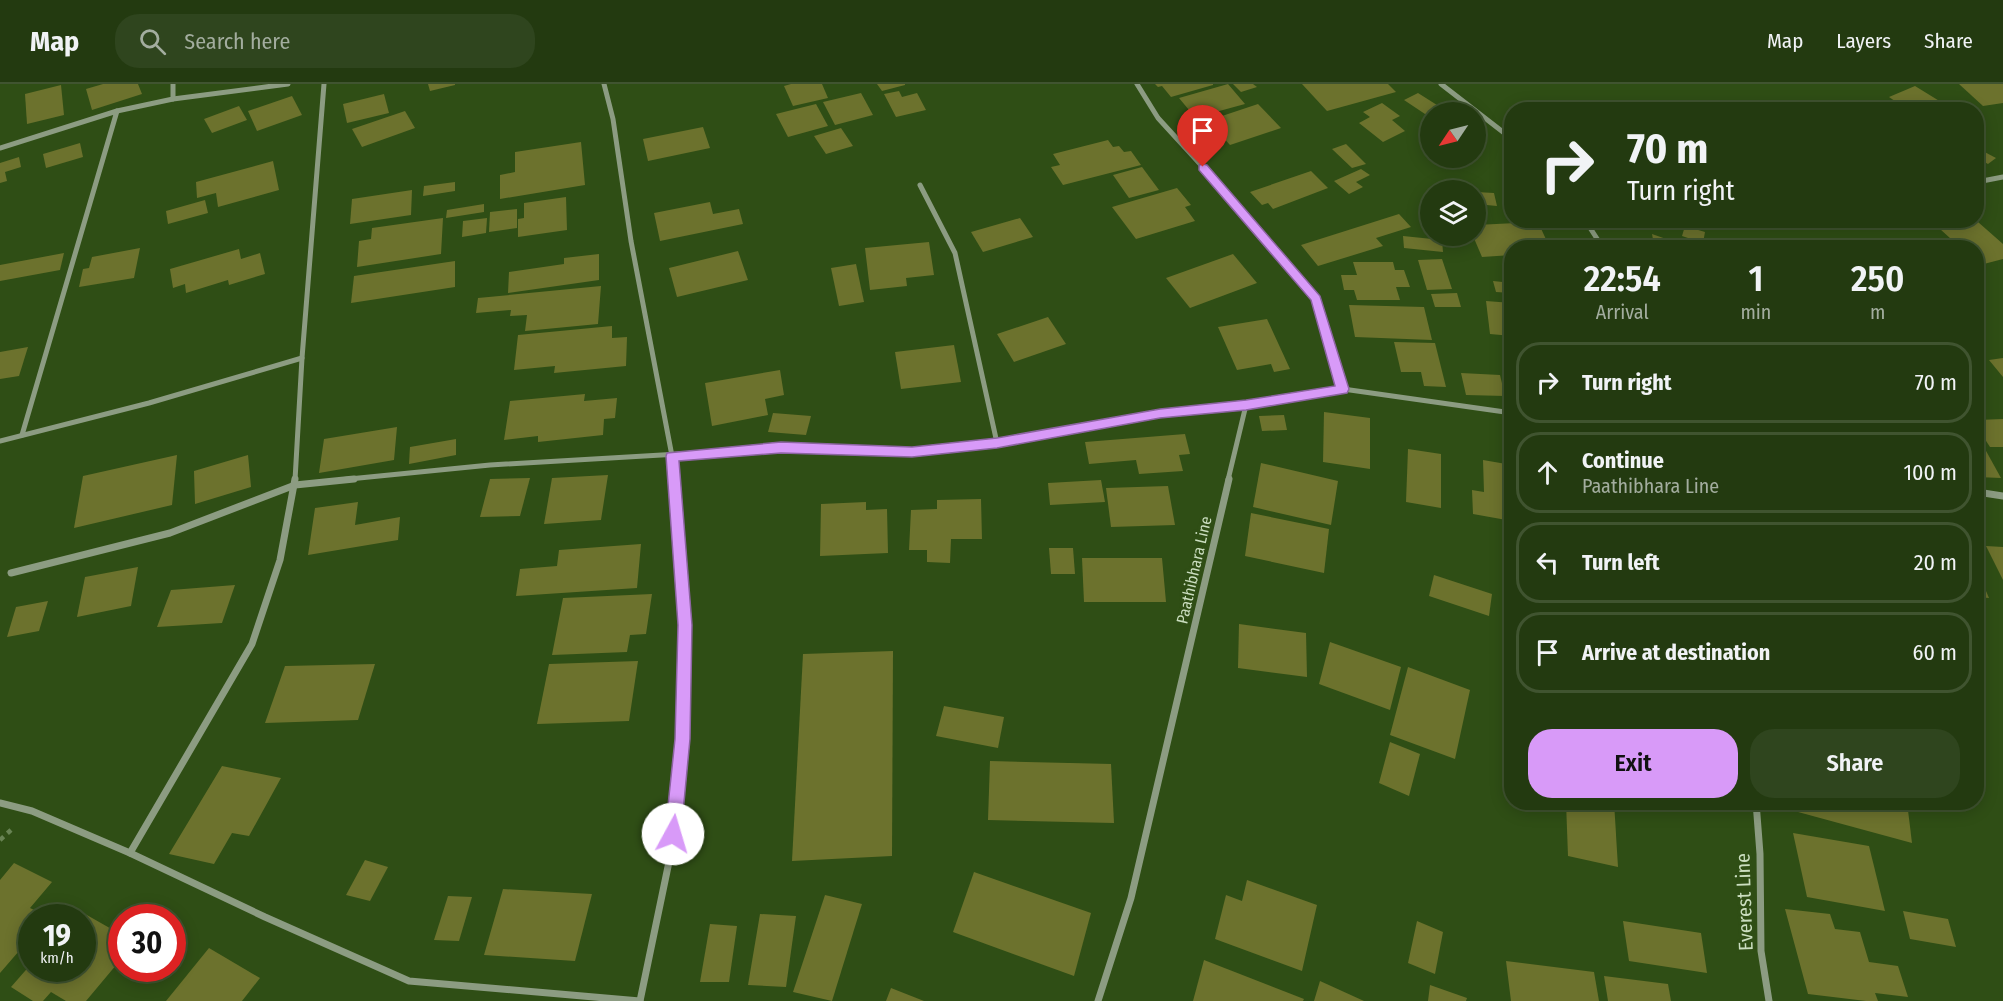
<!DOCTYPE html>
<html lang="en">
<head>
<meta charset="utf-8">
<style>
	body { margin:0; font-family:"Fira Sans Condensed",sans-serif; background:#2f451e; color:#f1f3f6; height:100vh; display:flex; flex-direction:column; font-size:22px; white-space:nowrap }
	* { box-sizing:border-box; margin:0 }
	p { font-size:20px; color:#a3ad9f }
	.icon { flex:none; width:33px; height:33px; fill:none; stroke:currentColor; stroke-width:2; stroke-linecap:round; stroke-linejoin:round }
	.map { position:relative; flex:1; overflow:hidden }
	.panel { position:absolute; left:1504px; top:156px; width:480px; height:570px; display:flex; flex-direction:column; background:#233a10; border-radius:24px; box-shadow:0 3px 15px #0003,0 0 0 2px #405430 }
	.panel>* { flex:none }
	.banner { position:absolute; left:1504px; top:18px; width:480px; height:126px; border-radius:24px; box-shadow:0 3px 15px #0003,0 0 0 2px #405430; background:#233a10; color:#f1f3f6; overflow:hidden }
	.needle { width:39px; rotate:235deg }
	.fabs { position:absolute; left:1420px; top:18px; display:grid; gap:12px }
	.fabs a { display:grid; place-items:center; width:66px; height:66px; border-radius:50%; background:#233a10; box-shadow:0 3px 15px #0003,0 0 0 2px #405430; font-size:30px }
	.speed { position:absolute; left:18px; top:820px; display:flex; gap:12px; font-size:30px; font-weight:700; text-align:center }
	.speed>* { display:grid; place-content:center; width:78px; height:78px; border-radius:50%; background:#233a10; box-shadow:0 3px 15px #0003,0 0 0 2px #405430; line-height:1 }
	.speed small { font-size:15px; font-weight:400 }
	.speed .limit { border:9px solid #d22; background:#fff; color:#111 }
	.pin { position:absolute; display:grid; place-items:center; width:51px; height:51px; color:#fff; margin:-62px -26px; border-radius:50% 50% 50% 0; rotate:-45deg; box-shadow:0 0 6px #0007 }
	.pin .icon { rotate:45deg }
	.me { position:absolute; width:66px; margin:-33px; rotate:6deg; stroke-linejoin:round; filter:drop-shadow(0 0 4px #0008) }
	.turn { display:flex; align-items:center; gap:21px; height:126px; padding:0 24px; font-size:27px }
	.turn .icon { width:78px; height:78px; stroke-width:2.5 }
	.turn b { display:block; font-size:42px; line-height:51px }
	.eta { display:flex; justify-content:space-evenly; align-items:center; height:102px; text-align:center }
	.eta b { font-size:36px; font-weight:600; line-height:42px }
	.cta { display:flex; gap:12px; margin-top:auto; padding:12px 24px }
	.cta a { flex:1; height:69px; border-radius:24px; background:#d89af8; color:#111; font-size:24px; font-weight:600; line-height:69px; text-align:center }
	.cta a+a { background:#2f451e; color:#f1f3f6 }
	ul { padding:0; list-style:none }
	li { display:flex; align-items:center; gap:18px; height:81px; margin:0 12px 9px; padding:0 12px; border:3px solid #405430; border-radius:24px }
	li div { flex:1 }
	li b { display:block; font-size:22px }
	li em { font-style:normal }
	header { display:flex; align-items:center; gap:36px; box-sizing:border-box; height:84px; padding:0 30px; background:#233a10; border-bottom:2px solid #405430 }
	header strong { font-size:28px }
	nav { display:flex; gap:33px; margin-inline-start:auto; font-size:21px }
	.search { width:420px; height:54px; background:#2f451e; display:flex; align-items:center; gap:15px; box-sizing:border-box; padding:0 21px; border-radius:24px; color:#a3ad9f; font-size:22px }
	.map>svg:first-child { display:block }
	.building { fill:#6c722d }
	.lines { fill:none; stroke-linecap:round; stroke-linejoin:round }
	.path { stroke:#688353; stroke-width:4.5; stroke-dasharray:5 5; stroke-linecap:butt }
	.street-far1 { stroke:#8c9c82; stroke-width:5 }
	.street { stroke:#8c9c82; stroke-width:7 }
	.route { fill:#d89af8; stroke:#8c64a1; stroke-width:1.5 }
	.labels { text-anchor:middle; dominant-baseline:central; stroke-width:6; stroke-linejoin:round; paint-order:stroke }
	.street-label { font-size:16px; fill:#cbdec0; stroke:#2f4e15 }
	.near-street-label { font-size:20px; fill:#cbdec0; stroke:#2f4e15 }
</style>
</head>
<body>
<header>
<strong>Map</strong>
<div class="search"><svg class="icon" aria-label="search" viewBox="0 0 24 24"><circle cx="10" cy="10" r="6"/><path d="M15 15l6 6"/></svg>Search here</div>
<nav><a>Map</a><a>Layers</a><a>Share</a></nav>
</header>
<div class="map">
<svg width="2003" height="917" viewBox="0 0 2003 917">
	<rect width="100%" height="100%" fill="#2f4e15"/>
	<g class="building">
		<path d="M103 0H138L142 10 92 26 86 5Z"/>
		<path d="M428 0H455V1L430 7Z"/>
		<path d="M791 0H822L828 14 793 22 784 2Z"/>
		<path d="M877 0H905V1L882 7Z"/>
		<path d="M1155 0H1213V1L1171 13 1162 2 1158 3Z"/>
		<path d="M1228 0 1245 20 1201 32 1194 24 1189 26 1179 14Z"/>
		<path d="M1233 0H1253L1257 3 1241 8Z"/>
		<path d="M1302 0H1388L1396 8 1327 27Z"/>
		<path d="M1959 0H2003V19L1983 22Z"/>
		<path d="M61 1 64 31 27 40 25 10Z"/>
		<path d="M1915 2 1954 26H1908L1889 13Z"/>
		<path d="M899 7 902 13 917 9 926 26 896 33 884 10Z"/>
		<path d="M861 9 873 31 835 41 823 18Z"/>
		<path d="M1418 9 1448 28H1431V34L1404 16Z"/>
		<path d="M384 10 389 29 347 39 343 20Z"/>
		<path d="M292 12 302 31 257 47 248 27Z"/>
		<path d="M1382 19 1400 32 1392 36 1405 47 1383 58 1359 39 1370 33 1363 28Z"/>
		<path d="M816 20 828 42 788 53 776 30Z"/>
		<path d="M1258 20 1281 44 1230 61 1220 50 1210 53 1198 40Z"/>
		<path d="M239 22 247 36 212 49 204 35Z"/>
		<path d="M405 27 415 44 362 63 352 45Z"/>
		<path d="M703 43 710 64 648 77 643 55Z"/>
		<path d="M841 44 853 62 826 70 814 52Z"/>
		<path d="M1108 56 1113 63 1119 62 1124 68 1131 67 1141 81 1063 101 1051 83 1060 81 1053 70Z"/>
		<path d="M581 58 585 101 500 115V91L515 88V68Z"/>
		<path d="M80 59 83 73 46 84 43 70Z"/>
		<path d="M1346 60 1366 80 1352 84 1332 65Z"/>
		<path d="M1977 64 1996 74 1988 80 1977 74Z"/>
		<path d="M19 73 21 83 5 88 7 97 0 99V79Z"/>
		<path d="M273 77 279 106 218 123 216 109 197 114 196 98Z"/>
		<path d="M1142 83 1159 106 1129 114 1113 91Z"/>
		<path d="M1361 85 1370 91 1356 98 1363 103 1349 110 1334 97Z"/>
		<path d="M1311 87 1328 104 1273 125 1268 119 1262 121 1250 108Z"/>
		<path d="M455 98V107L423 112 424 102Z"/>
		<path d="M1177 104 1191 121 1185 123 1195 137 1136 155 1112 123Z"/>
		<path d="M412 106 411 131 350 140 352 115Z"/>
		<path d="M1476 108 1494 109 1497 122 1476 120Z"/>
		<path d="M566 113 567 146 518 153V135L524 134V119Z"/>
		<path d="M205 116 208 129 168 140 166 127Z"/>
		<path d="M710 118 713 130 739 125 743 140 660 157 654 129Z"/>
		<path d="M484 120V128L446 134 447 126Z"/>
		<path d="M517 125V144L489 148 490 128Z"/>
		<path d="M1399 130 1411 143 1376 154 1383 162 1318 182 1301 161Z"/>
		<path d="M443 134 441 170 357 183 359 157 371 155 372 144Z"/>
		<path d="M487 134 486 149 462 153 463 137Z"/>
		<path d="M1020 134 1033 153 983 168 971 148Z"/>
		<path d="M1930 136 1978 138 2003 160V175L1980 181 1977 178V164H1961Z"/>
		<path d="M1538 138 1550 164H1512V171L1482 173 1473 152H1476V141Z"/>
		<path d="M1685 142 1705 148 1703 159 1682 152Z"/>
		<path d="M1652 150 1689 163V164H1621L1620 157 1654 161Z"/>
		<path d="M1403 152 1442 156 1443 168 1404 164Z"/>
		<path d="M929 158 934 191 906 194 907 202 870 206 865 164Z"/>
		<path d="M140 164 134 194 79 203 83 185 89 184 92 173Z"/>
		<path d="M239 165 241 175 260 169 265 190 229 201 228 196 186 209 185 200 173 204 170 185Z"/>
		<path d="M738 167 748 196 677 213 669 184Z"/>
		<path d="M64 169 60 186 0 197V181Z"/>
		<path d="M599 170V196L508 209 509 188 564 180V174Z"/>
		<path d="M1233 170 1257 199 1190 224 1166 194Z"/>
		<path d="M1442 175 1452 205 1427 206 1418 176Z"/>
		<path d="M455 177V203L351 219 354 192Z"/>
		<path d="M1353 178H1393L1395 186H1404L1410 203H1396L1400 216H1357L1354 206H1344L1341 191H1357Z"/>
		<path d="M856 180 864 218 839 222 831 184Z"/>
		<path d="M1493 197 1512 199V209L1496 208Z"/>
		<path d="M601 202 598 240 525 247 527 231 510 232 511 226 476 229 478 214Z"/>
		<path d="M1457 209 1461 223H1435L1431 210Z"/>
		<path d="M1486 217 1512 219V252L1490 250Z"/>
		<path d="M1349 221 1424 223 1432 256 1355 253Z"/>
		<path d="M1048 233 1066 260 1014 278 997 250Z"/>
		<path d="M1267 235 1290 285 1274 288 1271 280 1237 286 1218 243Z"/>
		<path d="M612 242V254L627 253 626 282 554 289 555 282 514 286 518 251Z"/>
		<path d="M1394 258 1435 259 1446 303 1424 302 1421 288H1401Z"/>
		<path d="M954 261 961 298 901 305 895 268Z"/>
		<path d="M28 263 19 292 0 295V268Z"/>
		<path d="M2003 274V293L1989 276Z"/>
		<path d="M780 286 784 311 765 315 768 331 712 342 705 299Z"/>
		<path d="M1461 289 1500 291 1505 312 1466 311Z"/>
		<path d="M585 310 584 317 617 314 615 334 604 335 603 351 538 358V352L504 356 510 317Z"/>
		<path d="M1324 328 1370 334V385L1323 378Z"/>
		<path d="M773 329 811 332 806 351 768 348Z"/>
		<path d="M1284 331 1287 346 1262 347 1259 332Z"/>
		<path d="M2003 335V363H1990L1977 343V336Z"/>
		<path d="M397 343 394 376 319 389 324 355Z"/>
		<path d="M1185 350 1190 370 1179 371 1183 387 1139 390 1136 376 1089 380 1085 358Z"/>
		<path d="M456 355V371L409 380 410 363Z"/>
		<path d="M1977 356H1980L2001 394 1977 393Z"/>
		<path d="M1408 365 1441 370V424L1406 418Z"/>
		<path d="M177 371 172 421 74 444 83 392Z"/>
		<path d="M248 371 251 403 195 420 194 387Z"/>
		<path d="M1483 376 1512 381V437L1473 430 1472 406 1484 408Z"/>
		<path d="M1261 379 1338 397 1331 441 1253 423Z"/>
		<path d="M608 391 601 436 544 440 552 394Z"/>
		<path d="M530 394 520 432 480 433 490 395Z"/>
		<path d="M1101 396 1105 418 1050 421 1048 399Z"/>
		<path d="M1168 402 1175 441 1111 443 1106 404Z"/>
		<path d="M981 415 982 455H951L950 479 927 478V466H909L911 426 937 425V416Z"/>
		<path d="M358 418 355 441 400 433 398 456 308 471 315 424Z"/>
		<path d="M866 418V426L887 425 888 469 820 472 821 420Z"/>
		<path d="M1251 429 1329 445 1324 489 1245 472Z"/>
		<path d="M641 460 637 504 516 512 520 485 557 482 559 466Z"/>
		<path d="M1986 462 2003 463V496Z"/>
		<path d="M1049 464H1073L1075 490H1051Z"/>
		<path d="M1082 474H1162L1166 518H1084Z"/>
		<path d="M138 483 131 522 77 533 85 493Z"/>
		<path d="M1977 486 1989 514 1977 513Z"/>
		<path d="M1434 491 1492 510 1489 532 1429 512Z"/>
		<path d="M235 501 222 539 157 543 171 506Z"/>
		<path d="M652 510 646 550 630 551 627 568 552 571 563 514Z"/>
		<path d="M48 517 39 547 7 553 16 523Z"/>
		<path d="M1239 540 1306 549 1307 593 1238 584Z"/>
		<path d="M1330 558 1401 583 1390 626 1319 600Z"/>
		<path d="M893 567 892 772 792 777 803 570Z"/>
		<path d="M638 577 629 637 537 640 549 580Z"/>
		<path d="M375 580 358 636 265 639 285 582Z"/>
		<path d="M1408 583 1470 606 1455 675 1390 651Z"/>
		<path d="M944 622 1004 633 998 664 936 652Z"/>
		<path d="M1390 658 1420 670 1409 712 1379 699Z"/>
		<path d="M990 677 1111 680 1114 739 988 736Z"/>
		<path d="M222 682 281 694 249 752 232 749 214 780 169 770Z"/>
		<path d="M1566 718H1614L1618 783 1568 772Z"/>
		<path d="M1798 718H1907L1912 759 1798 728Z"/>
		<path d="M1793 749 1869 762 1885 827 1807 813Z"/>
		<path d="M365 776 388 783 370 817 346 811Z"/>
		<path d="M14 779 52 798 30 824 51 834H32V852L0 889V796Z"/>
		<path d="M974 788 1091 829 1074 892 953 848Z"/>
		<path d="M1247 796 1317 821 1302 887 1215 855 1226 811 1242 817Z"/>
		<path d="M503 805 592 810 575 877 484 871Z"/>
		<path d="M825 811 862 820 832 917 793 908Z"/>
		<path d="M448 812 472 813 459 857 434 856Z"/>
		<path d="M1785 825 1830 830 1835 845 1860 848 1869 878 1898 882 1908 913 1875 909 1878 917H1866L1808 910Z"/>
		<path d="M78 826 122 851V874L86 917H66L51 908 43 917H33L11 903 32 879V885H82V834H71Z"/>
		<path d="M1903 827 1948 835 1956 863 1910 855Z"/>
		<path d="M760 830 796 832 786 903 748 901Z"/>
		<path d="M1417 837 1443 848 1435 890 1408 879Z"/>
		<path d="M1623 837 1701 849 1707 889 1629 877Z"/>
		<path d="M710 840 737 842 729 898H700Z"/>
		<path d="M209 864 260 894 242 917H166Z"/>
		<path d="M1204 876 1304 915 1303 917H1193Z"/>
		<path d="M1506 877 1594 888 1599 917H1511Z"/>
		<path d="M1604 892 1668 900 1671 917H1608Z"/>
		<path d="M1320 897 1364 917H1314Z"/>
		<path d="M1430 901 1467 914 1466 917H1428Z"/>
		<path d="M891 904 924 917H886Z"/>
	</g>
	<g class="lines">
		<path class="path" d="M0 756 11 746"/>
		<g class="street-far1">
			<path d="M604 0 613 35 631 157 672 372 674 396"/>
			<path d="M1137 0 1158 34 1233 116 1316 215 1343 305"/>
			<path d="M1441 0 1512 55"/>
			<path d="M173 15 288 0"/>
			<path d="M117 27 173 15V0"/>
			<path d="M0 64 117 27 22 351"/>
			<path d="M1977 98 2003 93"/>
			<path d="M920 101 955 169 997 359"/>
			<path d="M1585 136 1603 164"/>
			<path d="M1793 139 1803 136"/>
			<path d="M0 357 149 319 302 274"/>
			<path d="M295 396 302 274 324 0"/>
			<path d="M339 396 490 381 781 364 912 368 997 359 1160 329 1246 321"/>
			<path d="M1228 396 1246 321 1343 305 1512 329"/>
		</g>
		<g class="street">
			<path d="M1977 408 2003 412"/>
			<path d="M11 489 170 449 295 401 354 395"/>
			<path d="M1756 718 1760 770 1761 867 1769 917"/>
			<path d="M0 719 32 727 130 769 265 833 409 897 640 917"/>
			<path d="M130 769 252 560 280 476 295 395"/>
			<path d="M640 917 670 773 682 655 685 541 674 395"/>
			<path d="M1098 917 1131 814 1229 395"/>
		</g>
	</g>
	<path class="route" d="M1203 80 1207 81 1320 212 1349 305 1347 309 1246 326 1160 334 997 364 912 373 781 369 679 377 692 541 690 655 681 750 678 755 673 757 667 755 665 750 675 655 678 541 666 372 667 369 781 358 912 363 997 354 1160 325 1246 316 1335 302 1311 216 1199 86V81Z"/>
	<g class="labels">
		<g class="street-label">
			<text transform="translate(1194 486) rotate(-77)">Paathibhara Line</text>
		</g>
		<g class="near-street-label">
			<text transform="translate(1744 818) rotate(-92)">Everest Line</text>
		</g>
	</g>
</svg>
<div class="fabs">
<a><svg class="needle" viewBox="-14 -14 28 28"><path d="M0-13l5 13h-10z" fill="#e53935"/><path d="M0 13l5-13h-10z" fill="#a3ad9f"/></svg></a>
<a><svg class="icon" aria-label="layers" viewBox="0 0 24 24"><path d="M12 4l9 5-9 5-9-5zM3 14l9 5 9-5"/></svg></a>
</div>
<div class="speed"><div>19<small>km/h</small></div><div class="limit">30</div></div>
<div class="pin" style="left:1203px;top:83px;background:#d93025"><svg class="icon" aria-label="arrive" viewBox="0 0 24 24"><path d="M6 21V4h12l-3 4 3 4H6"/></svg></div>
<svg class="me" style="left:673px;top:750px" viewBox="-20 -20 40 40"><circle r="19" fill="#fff"/><path d="M0-13L10 11 0 6-10 11z" fill="#d89af8"/></svg>
<div class="banner">
<div class="turn"><svg class="icon" aria-label="right" viewBox="0 0 24 24"><path d="M7 20v-9h11M14 6l5 5-5 5"/></svg><div><b>70 m</b>Turn right</div></div>
</div>
<section class="panel">
<div class="eta">
<div><b>22:54</b><p>Arrival</p></div>
<div><b>1</b><p>min</p></div>
<div><b>250</b><p>m</p></div>
</div>
<ul>
<li><svg class="icon" aria-label="right" viewBox="0 0 24 24"><path d="M7 20v-9h11M14 6l5 5-5 5"/></svg><div><b>Turn right</b></div><em>70 m</em></li>
<li><svg class="icon" aria-label="ahead" viewBox="0 0 24 24"><path d="M12 20V5M6 11l6-6 6 6"/></svg><div><b>Continue</b><p>Paathibhara Line</p></div><em>100 m</em></li>
<li><svg class="icon" aria-label="left" viewBox="0 0 24 24"><path d="M17 20v-9H6M10 6l-5 5 5 5"/></svg><div><b>Turn left</b></div><em>20 m</em></li>
<li><svg class="icon" aria-label="arrive" viewBox="0 0 24 24"><path d="M6 21V4h12l-3 4 3 4H6"/></svg><div><b>Arrive at destination</b></div><em>60 m</em></li>
</ul>
<div class="cta"><a>Exit</a><a>Share</a></div>
</section>
</div>
</body>
</html>
